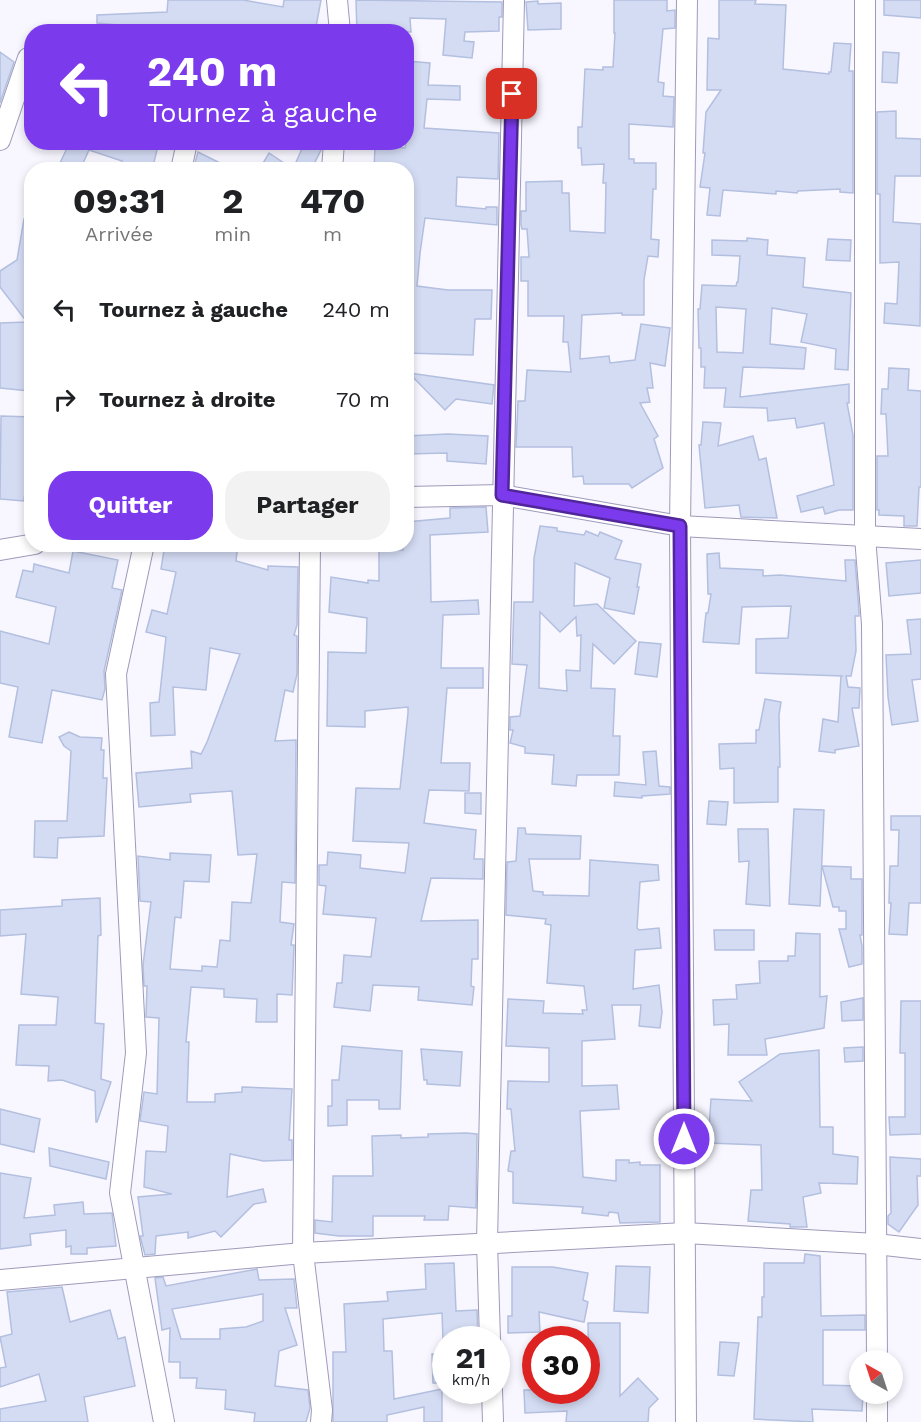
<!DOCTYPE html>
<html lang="fr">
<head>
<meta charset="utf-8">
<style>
	body { margin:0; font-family:"Work Sans",sans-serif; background:#f2f2f2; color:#202124; height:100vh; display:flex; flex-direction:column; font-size:22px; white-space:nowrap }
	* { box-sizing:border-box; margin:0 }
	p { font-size:20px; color:#757577 }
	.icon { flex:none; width:33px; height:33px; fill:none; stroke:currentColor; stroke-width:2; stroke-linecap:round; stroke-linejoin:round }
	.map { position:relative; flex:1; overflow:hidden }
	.details { position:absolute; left:24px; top:162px; width:390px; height:390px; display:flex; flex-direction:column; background:#fff; border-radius:24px; box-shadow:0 3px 9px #0003 }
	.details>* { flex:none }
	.hud { position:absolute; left:24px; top:24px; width:390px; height:126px; border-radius:24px; box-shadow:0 3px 9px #0003; background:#7c3aed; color:#fff; overflow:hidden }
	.needle { width:39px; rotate:321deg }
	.fabs { position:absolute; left:849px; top:1350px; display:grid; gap:12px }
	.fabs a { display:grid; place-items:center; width:54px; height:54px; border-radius:50%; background:#fff; box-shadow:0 3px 9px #0003; font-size:30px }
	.speed { position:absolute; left:432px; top:1326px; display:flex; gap:12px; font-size:30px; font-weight:700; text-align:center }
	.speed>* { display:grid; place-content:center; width:78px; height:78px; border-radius:50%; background:#fff; box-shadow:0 3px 9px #0003; line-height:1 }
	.speed small { font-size:15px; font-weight:400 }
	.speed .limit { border:9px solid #d22; background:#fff; color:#111 }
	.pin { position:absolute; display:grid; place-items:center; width:51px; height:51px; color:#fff; margin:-26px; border-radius:12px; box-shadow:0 3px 9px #0006 }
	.me { position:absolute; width:66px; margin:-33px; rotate:0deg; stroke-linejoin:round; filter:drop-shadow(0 0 4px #0008) }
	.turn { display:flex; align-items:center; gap:21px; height:126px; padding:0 24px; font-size:27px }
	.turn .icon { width:78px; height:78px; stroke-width:2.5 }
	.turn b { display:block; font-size:42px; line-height:51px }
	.eta { display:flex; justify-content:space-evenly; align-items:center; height:102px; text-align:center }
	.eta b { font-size:36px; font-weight:700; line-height:42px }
	.cta { display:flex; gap:12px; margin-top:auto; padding:12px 24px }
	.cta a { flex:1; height:69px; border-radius:24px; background:#7c3aed; color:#fff; font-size:24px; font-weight:700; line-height:69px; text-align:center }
	.cta a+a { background:#f2f2f2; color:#202124 }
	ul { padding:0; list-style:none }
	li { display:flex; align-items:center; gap:18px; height:90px; padding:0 24px }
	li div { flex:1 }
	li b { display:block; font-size:22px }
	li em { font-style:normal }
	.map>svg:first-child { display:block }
	.building { fill:#d4dcf4; stroke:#b3bfdf; stroke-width:1.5; fill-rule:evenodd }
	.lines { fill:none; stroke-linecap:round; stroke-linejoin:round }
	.minor-casing { stroke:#9e9aba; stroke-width:22 }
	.minor { stroke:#fff; stroke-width:20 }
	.route-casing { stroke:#51269a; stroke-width:15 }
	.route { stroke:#7c3aed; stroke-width:10 }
</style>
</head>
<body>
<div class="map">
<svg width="921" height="1422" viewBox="0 0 921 1422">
	<rect width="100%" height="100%" fill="#f8f7ff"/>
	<g class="building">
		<path d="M168 0H243L283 7 284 0H321L315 32H127V26L97 23V15L167 12Z"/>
		<path d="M356 0 502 2V17H499V31L465 32 464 41 474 42 472 58 443 55 446 19 410 18 411 32H357Z"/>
		<path d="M614 0H667V11L675 10V28L663 29 658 82 664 83 663 96 674 97 673 127 629 124V159H634V163H656V189H653L651 239 659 240 658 257 648 256 644 280V315H622V313L582 315 580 359 609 356 610 363 635 360 641 324 670 328 665 366 650 363 653 388H647L650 402 640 403 658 436 654 439 663 468 632 488 629 484H584L583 476 573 477 572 447H516L518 401H525L527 370 571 372 568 342H563L564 316H528V281H521V257H529L527 229H522L521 225V211H526V182L562 181V193H569L570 231 605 233 606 183H603L604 164 582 165 581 148H578V127H582L585 69 603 70V67H613L615 33H614Z"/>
		<path d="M719 0H756L755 4 786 5 783 69 829 74V72H831L834 43 851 44 849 71H853V193L840 192V189L798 191 797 193 776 191V194L723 190 720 216 707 215 710 188 700 187 705 153H703L706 112 721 90H707L708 38 719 39Z"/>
		<path d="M884 0H921V18L884 15Z"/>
		<path d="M538 1V4L561 3V29L528 30 526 2Z"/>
		<path d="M0 52 14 62 0 103Z"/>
		<path d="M883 52 899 53 897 83 882 82Z"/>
		<path d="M406 61 430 63 428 85 460 86V100L427 99 424 128 499 133 498 179 457 177 456 206 486 209V207H497V225L425 218 420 253 417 286 448 290H492L491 319H475L473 355 406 353V170H374L375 146 405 148 406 142Z"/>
		<path d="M896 111V138L921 139V176H895L893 222 921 224 920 326 884 323 885 303 897 304 899 262 880 263V194H877V112Z"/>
		<path d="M70 142H159L152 170H120L122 161 89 150 80 170H73L60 163Z"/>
		<path d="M305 142H310L322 148 311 170H259L269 153 293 169Z"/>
		<path d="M198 152 234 170H193Z"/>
		<path d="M24 219 32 220V368L29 391 0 388V323L27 322 0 287V271L17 260Z"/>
		<path d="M747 238 768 240 767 255 805 258 803 287 851 293 848 370 835 369 836 349 801 342 807 314 772 308 770 344 806 348 804 369 743 367 740 397 849 384V403H847L853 435V510H839L825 514 823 507 801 512 797 496 834 485 824 423 797 428 795 418 768 421 767 408 724 407 726 388H704L705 367H701V348H699L698 309H700L702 285 736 286 737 282H738L740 256 712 255V240L747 241ZM716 307 746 309 743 353 717 352Z"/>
		<path d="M828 239 851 240 850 261 826 260Z"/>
		<path d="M889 368 909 369 908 390 921 391V487H919L917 526H904V516L879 515V510H877V456H888L886 414H881L882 389H888Z"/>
		<path d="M409 373 494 385 492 404 456 399 445 410Z"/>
		<path d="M1 416 32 417V465H28L24 501 0 499Z"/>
		<path d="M703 422 721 423 718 446 753 436 759 460 766 458 777 518 741 517 739 505 705 508 699 445H701Z"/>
		<path d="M448 434 488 436 486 464 447 461V453L406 454V436Z"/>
		<path d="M486 507 488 532 430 535 431 602 478 600 479 614 443 615 441 668H483V688H447L441 763H470L469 791 429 790 424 823 476 830 474 859H483V879L431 878 421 921 478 920V959H472L471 986 474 987 472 1005 418 1000 419 987 373 985 370 1011 334 1007 337 983H342L344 955 371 957 376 918 323 914 326 886 319 885V865H327L328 852 361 855 360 868 405 873 409 843 353 841 356 788 400 789 408 713V707L365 711V727L327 726 328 652 366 653 367 618 329 612 331 577 368 583V580L379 581V551L403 550V544H406V522L450 518V508Z"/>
		<path d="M540 526 557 528V531L584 535 586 531 598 536 600 532 622 541 615 559 641 564 637 587H639L634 614 604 608 610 578 575 563 574 606 597 604 636 641 614 664 593 644 591 688 615 689 613 736H620L619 775H577L576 786 552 784 554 755 525 753V747L510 743 513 730H510V717L520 716 527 665 512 664 514 602H533L534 558ZM540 612 560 632 576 617 577 636 581 635 580 671 566 670 567 691 539 688Z"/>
		<path d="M165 544H238L236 561 268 570V566L298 567 297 625 294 635 297 636V674L293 692 285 690 275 741 296 740 295 883 282 882 280 922 294 924 291 945H294L292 995 277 994V1022H256L257 999 224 997V989L191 987 186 1042H189L187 1102H215V1094L242 1092V1087L292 1089 289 1140H292V1160L263 1161 230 1154 227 1197 263 1189 266 1202 254 1204 221 1237 215 1231 188 1238V1232L156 1236 155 1254 145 1255 140 1236H143L138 1197 172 1194 144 1187 146 1151 166 1152 168 1126 140 1121 144 1092 157 1094 159 1018 146 1017 147 986H144L143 965 151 902 140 901 138 856 170 860V853L211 855 209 882 184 881 181 918 175 917 170 969 202 971V966L217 967 220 940 230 941 232 902 251 903 257 854 238 855 232 791 190 794 191 802 139 807 136 773 192 768 191 751 201 754 207 742 240 654 210 648 206 690 173 687 175 735 151 736 150 703 159 702 166 637 146 632 152 610 167 614 176 572 161 569Z"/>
		<path d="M73 551 118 560 112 588 122 590 104 671 105 689 102 700 52 690 42 743 9 737 18 687 0 683V631L49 644 56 607 16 597 23 570 33 572 34 564 69 573Z"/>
		<path d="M719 553 720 568 763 570V576L780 575 846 581 845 560H855L859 611V616H855L856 651 851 676H846L848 687 860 688 859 708H852L859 746 835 750V753L819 751 823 719 838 722 841 676H843L756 673V639L788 638 791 606 742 607 739 644 703 642 706 613H708L711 594H708L707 554Z"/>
		<path d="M921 560V593L889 596 886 563Z"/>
		<path d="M921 619V679L912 680 918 721 892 725 888 697 886 655 911 654 907 620Z"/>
		<path d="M639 642 661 644 657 677 635 674Z"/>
		<path d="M765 699 781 702 779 715 780 767H778V802L734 803V768L720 769 719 744 756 743V730H759Z"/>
		<path d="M69 732 80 737 102 738 101 750H104L103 778H107L104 836 58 838 57 858 34 857 35 821H67L71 751 64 746 59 737Z"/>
		<path d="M656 751 659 786 670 787V794L642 796V798L614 796 615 782 646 785 643 752Z"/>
		<path d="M465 793H481V814L465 813Z"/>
		<path d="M709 801 728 802 726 825 707 824Z"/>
		<path d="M794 809 824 810 820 906 789 904Z"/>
		<path d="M891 816H921V903H909L907 935 889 934 891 903H889L890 866H898L899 830H891Z"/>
		<path d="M518 828H525L526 834 581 836 580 859H529L533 891 543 892V895L589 896 590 860 658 865 659 880 640 882 637 928 639 930 659 928 661 948 635 950 633 989 659 985 662 1012 660 1028 639 1026 641 1005H612L615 1039 582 1041V1086L617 1085 619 1109 580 1111 583 1177 616 1181V1160H629V1163L640 1162V1165H660V1222L620 1223 618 1213 609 1212 608 1216 582 1213 583 1207 513 1203V1172L508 1171 511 1151H515L511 1109H507L508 1081 549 1082V1048L506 1046 508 999 544 1001 543 1013 583 1014 582 1010H587L584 986 547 983 551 925 545 924 546 919 506 915 507 862 516 861Z"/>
		<path d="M738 829H768L770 906 746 904 749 861 739 862Z"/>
		<path d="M822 866 851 867V879H862V935H860L862 946V964L849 967 839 929H846V911H839V907H833Z"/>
		<path d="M100 898 101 935 98 936 95 1023 104 1024 101 1079 111 1082 97 1122H96L95 1091 62 1080 48 1081 49 1066 16 1065 19 1025H56L58 997 21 994 26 934 0 936V910L62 906V900Z"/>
		<path d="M714 930H754V950H715Z"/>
		<path d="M796 933 820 934V997L827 996 824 1028 765 1039 767 1055H728L729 1024 714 1025 713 1000 737 999 736 985 760 983 759 961H788V956H795Z"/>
		<path d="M863 998V1020L842 1021 841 1002Z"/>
		<path d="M901 1001H921V1134L890 1135 889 1117H905V1053H900Z"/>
		<path d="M342 1046 402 1051 400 1109H379V1100H347V1125L328 1126V1106H332V1080H339Z"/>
		<path d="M863 1047V1061L845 1062 844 1048Z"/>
		<path d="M421 1049 462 1052 460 1086 427 1084V1080H424Z"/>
		<path d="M819 1050 820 1127H833V1154L858 1157 857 1184 819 1183 821 1193 803 1197 807 1227H790V1224L748 1221 751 1190H762L761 1145 708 1143 711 1099 752 1101 739 1082 780 1054Z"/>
		<path d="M0 1109 40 1119 34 1152 0 1144Z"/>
		<path d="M466 1133 477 1134 476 1208 449 1206 448 1220H424L425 1216H373V1236H339L315 1233V1220L332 1222 333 1176H373L372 1136 401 1135V1138L428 1137V1134Z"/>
		<path d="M49 1148 109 1162 106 1179 50 1166Z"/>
		<path d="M890 1157 921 1159V1176H917L918 1205 899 1232 888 1224V1216L891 1213Z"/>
		<path d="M0 1173 31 1178 24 1218 55 1215 54 1205 83 1202 84 1214 112 1213 116 1246 87 1248V1254H71V1246L66 1247V1230L30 1234 31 1245 0 1249Z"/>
		<path d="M805 1254 820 1256 821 1316 865 1315V1330H823V1385L860 1386V1394H863L862 1411 812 1409 813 1422 754 1419 758 1317H762V1297H764V1263H804Z"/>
		<path d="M454 1263 456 1311 477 1310 478 1340H443L442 1313 383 1319 384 1351H392L394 1399 442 1389V1422H424V1407L387 1415V1422H333V1352H346L344 1304 388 1301 387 1292 426 1289 425 1264Z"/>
		<path d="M616 1266 650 1267 648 1313 614 1311Z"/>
		<path d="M512 1267H553L588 1273 583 1300 588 1302 584 1322 539 1312 540 1332 508 1333V1316H512Z"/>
		<path d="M257 1269 259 1280 294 1279 297 1308H285L297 1345 279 1351 275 1386 308 1390 310 1408 306 1422H254L255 1413 225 1409 226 1390 196 1388 197 1378H180V1362H169L170 1328 162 1330 155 1278 163 1277 166 1286ZM263 1294V1321L246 1327 220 1329V1339H181L172 1309Z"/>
		<path d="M62 1287 70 1322 110 1310 118 1339 125 1337 135 1386 84 1397 88 1422H0V1409L46 1401 39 1374 0 1387V1368L6 1367 0 1337 12 1334 7 1292Z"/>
		<path d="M588 1323H620V1396L638 1378 658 1399 649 1408 648 1422H566L567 1411 525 1413 524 1390H589Z"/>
		<path d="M720 1342 739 1343 734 1376 718 1375Z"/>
		<path d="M432 1354H446V1383H433Z"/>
	</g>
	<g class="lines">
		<g class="minor-casing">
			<g id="minor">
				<path d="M337 0 340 32"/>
				<path d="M865 0V537L872 624 877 1360"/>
				<path d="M0 140 28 58"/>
				<path d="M181 170 187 142"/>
				<path d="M332 170 334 142"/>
				<path d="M406 497 502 495 680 526 921 539"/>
				<path d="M144 544 116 674 136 1053 120 1193 164 1422"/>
				<path d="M310 544 303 1253 322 1410 321 1422"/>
				<path d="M0 550 35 544"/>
				<path d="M0 1280 303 1253 685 1233 876 1244 921 1249"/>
				<path d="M490 1340 487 1242 514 0"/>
				<path d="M492 1390 493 1422"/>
				<path d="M877 1394V1422"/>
				<path d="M686 1422 680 526 687 0"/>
			</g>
		</g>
		<use href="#minor" class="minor"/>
	</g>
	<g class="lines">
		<g class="route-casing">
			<path id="route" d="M512 94 502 495 680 526 684 1139"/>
		</g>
		<use href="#route" class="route"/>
	</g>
</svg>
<div class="fabs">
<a><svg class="needle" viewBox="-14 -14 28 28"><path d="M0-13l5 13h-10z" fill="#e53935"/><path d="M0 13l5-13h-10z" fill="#757577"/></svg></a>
</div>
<div class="speed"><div>21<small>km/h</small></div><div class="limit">30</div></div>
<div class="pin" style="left:512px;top:94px;background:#d93025"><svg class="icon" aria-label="arrive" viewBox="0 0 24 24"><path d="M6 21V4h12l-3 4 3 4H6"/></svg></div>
<svg class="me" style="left:684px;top:1139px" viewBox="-20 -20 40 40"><circle r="17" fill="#7c3aed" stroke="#fff" stroke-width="3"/><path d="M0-11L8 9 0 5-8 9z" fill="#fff"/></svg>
<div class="hud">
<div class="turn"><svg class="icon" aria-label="left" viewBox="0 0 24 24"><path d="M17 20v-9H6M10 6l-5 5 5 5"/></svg><div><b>240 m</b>Tournez à gauche</div></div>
</div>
<section class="details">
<div class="eta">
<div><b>09:31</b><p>Arrivée</p></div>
<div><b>2</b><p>min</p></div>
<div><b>470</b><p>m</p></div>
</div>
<ul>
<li><svg class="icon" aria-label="left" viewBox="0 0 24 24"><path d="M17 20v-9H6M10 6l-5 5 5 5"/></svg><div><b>Tournez à gauche</b></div><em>240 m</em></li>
<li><svg class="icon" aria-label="right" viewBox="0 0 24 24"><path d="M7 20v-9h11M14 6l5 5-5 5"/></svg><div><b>Tournez à droite</b></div><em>70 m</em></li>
</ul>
<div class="cta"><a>Quitter</a><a>Partager</a></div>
</section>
</div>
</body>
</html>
